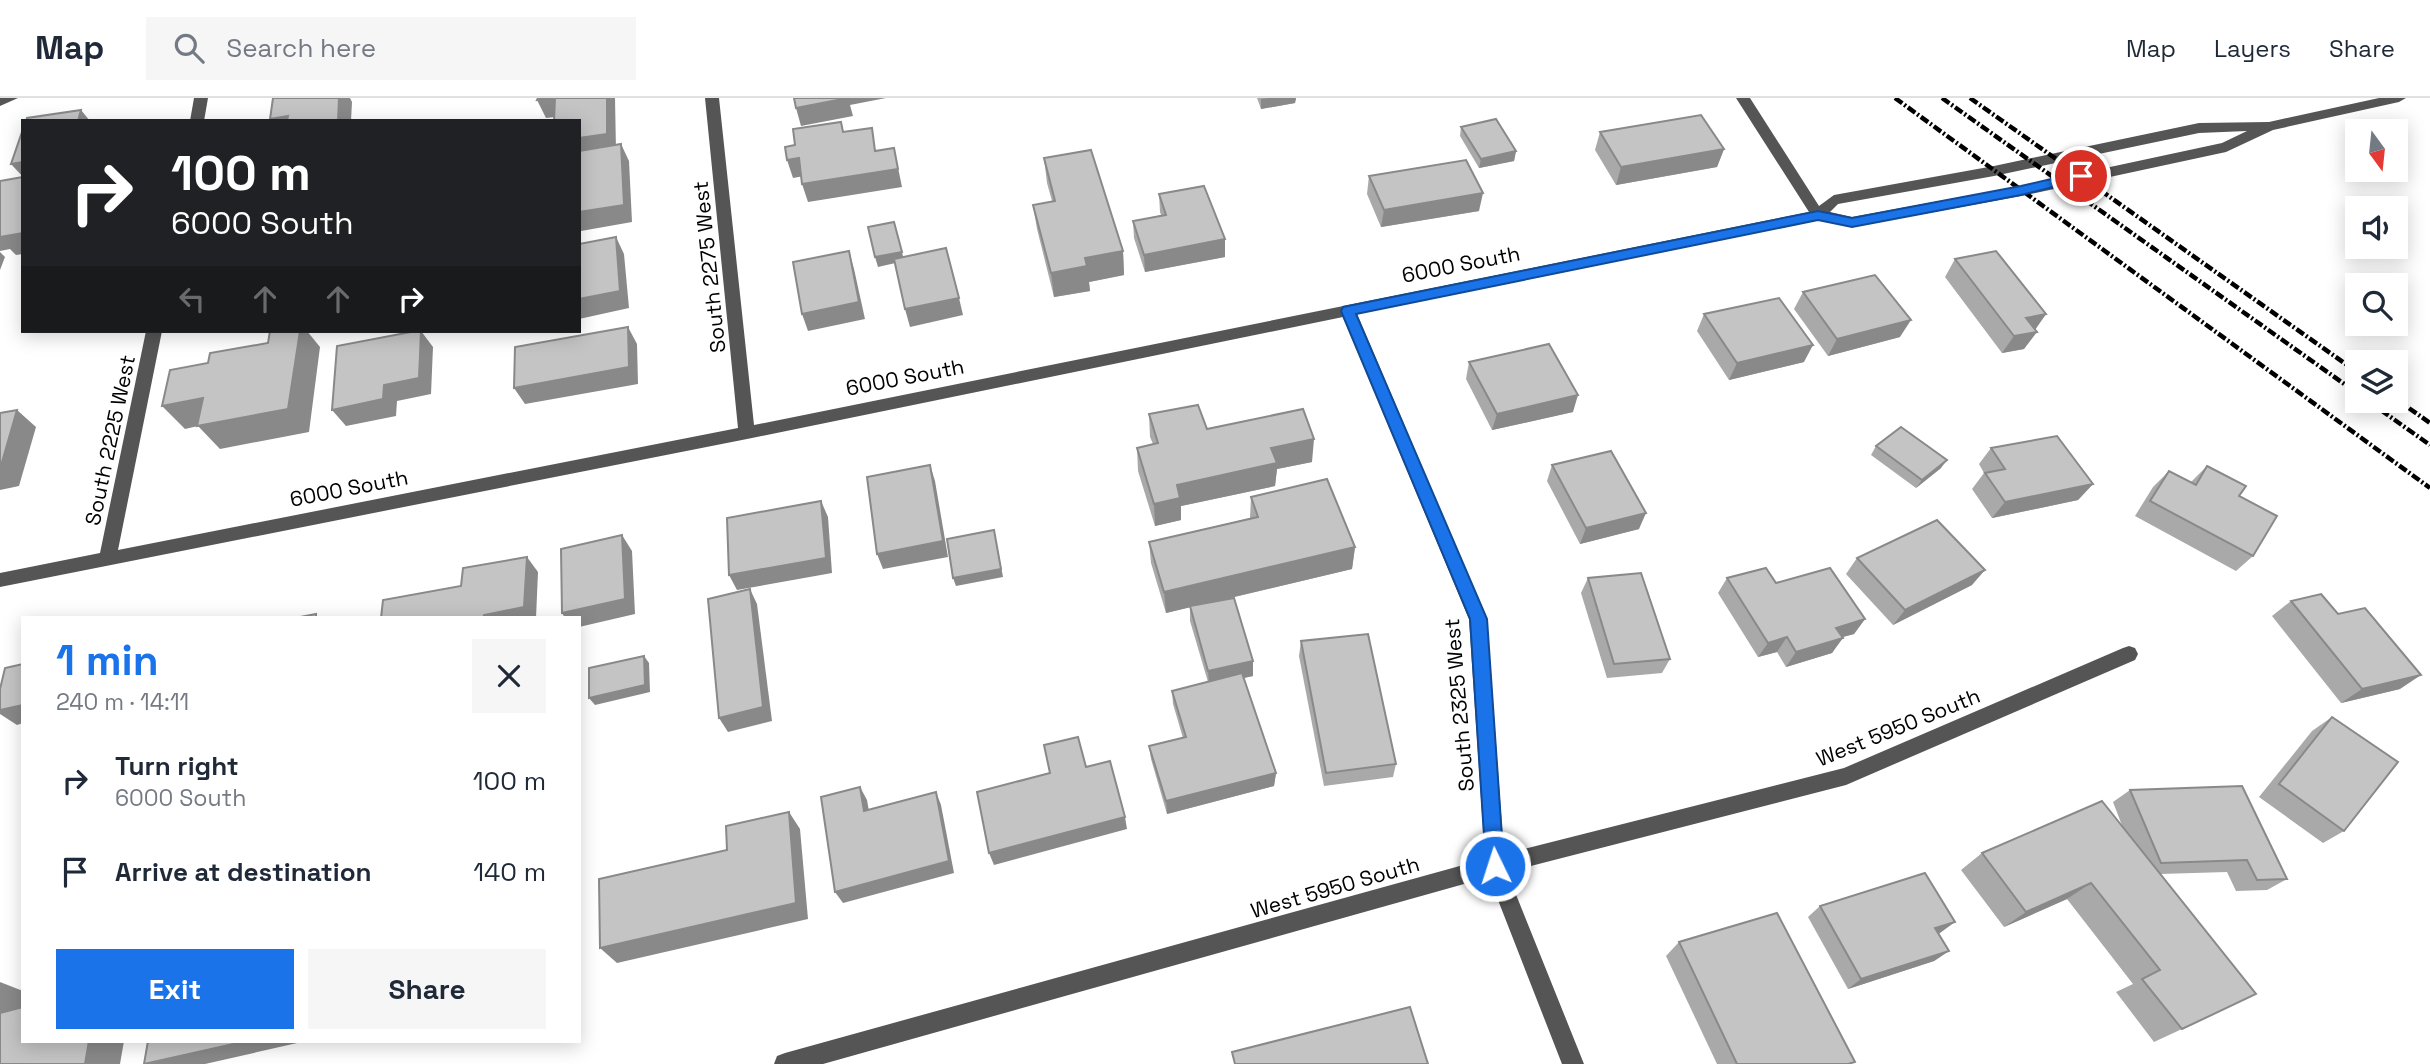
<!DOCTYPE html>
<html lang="en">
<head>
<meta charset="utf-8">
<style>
	body { margin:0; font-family:"Space Grotesk",sans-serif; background:#f6f6f7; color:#1f2937; height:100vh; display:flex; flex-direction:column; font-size:26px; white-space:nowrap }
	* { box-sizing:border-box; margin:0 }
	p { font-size:23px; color:#747a83 }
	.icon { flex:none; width:38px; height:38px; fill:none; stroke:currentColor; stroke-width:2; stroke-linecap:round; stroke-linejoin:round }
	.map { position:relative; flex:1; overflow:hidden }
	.sheet { position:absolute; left:21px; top:518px; width:560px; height:427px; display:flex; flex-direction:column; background:#fff; border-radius:0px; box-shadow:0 4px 18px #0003 }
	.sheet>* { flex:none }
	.top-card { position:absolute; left:21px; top:21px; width:560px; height:214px; border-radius:0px; box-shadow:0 4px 18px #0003; background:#202124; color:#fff; overflow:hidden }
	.needle { width:46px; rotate:165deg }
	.tools { position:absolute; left:2345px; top:21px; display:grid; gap:14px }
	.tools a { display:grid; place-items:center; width:63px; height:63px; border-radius:0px; background:#fff; box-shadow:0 4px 18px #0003; font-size:35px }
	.pin { position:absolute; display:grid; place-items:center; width:60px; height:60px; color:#fff; margin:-30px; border:4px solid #fff; border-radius:50%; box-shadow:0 2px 7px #0007 }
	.me { position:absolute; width:77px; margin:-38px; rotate:356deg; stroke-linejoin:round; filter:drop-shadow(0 0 5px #0008) }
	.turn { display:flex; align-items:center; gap:24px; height:147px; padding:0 35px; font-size:32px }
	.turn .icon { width:91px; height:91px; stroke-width:2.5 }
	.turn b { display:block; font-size:49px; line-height:60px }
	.lanes { display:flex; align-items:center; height:66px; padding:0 35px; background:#0003; justify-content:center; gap:35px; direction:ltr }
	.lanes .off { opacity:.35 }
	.round { display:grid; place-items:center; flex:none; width:74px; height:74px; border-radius:0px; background:#f6f6f7 }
	.summary { display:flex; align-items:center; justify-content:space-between; height:119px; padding:0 35px }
	h1 { font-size:42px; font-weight:700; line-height:52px; color:#1a73e8 }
	.primary-button { display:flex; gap:14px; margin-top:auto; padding:14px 35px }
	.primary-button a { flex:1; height:80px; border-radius:0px; background:#1a73e8; color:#fff; font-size:28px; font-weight:700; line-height:80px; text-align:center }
	.primary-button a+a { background:#f6f6f7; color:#1f2937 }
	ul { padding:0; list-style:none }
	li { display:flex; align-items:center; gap:21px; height:91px; padding:0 35px }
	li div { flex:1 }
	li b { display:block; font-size:26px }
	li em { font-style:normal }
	header { display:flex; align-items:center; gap:42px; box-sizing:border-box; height:98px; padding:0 35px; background:#fff; border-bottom:2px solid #e0e1e3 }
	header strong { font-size:33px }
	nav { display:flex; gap:38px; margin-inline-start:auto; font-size:24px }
	.search { width:490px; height:63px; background:#f6f6f7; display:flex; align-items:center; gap:18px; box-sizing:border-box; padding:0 24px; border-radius:0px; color:#747a83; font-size:26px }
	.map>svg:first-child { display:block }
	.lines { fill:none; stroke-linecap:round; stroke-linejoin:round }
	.minor { fill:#555; fill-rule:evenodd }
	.rail { stroke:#000; stroke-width:4.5; stroke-dasharray:9 2.5 2 2.5; stroke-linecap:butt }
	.wall { fill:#a9a9a9 }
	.shaded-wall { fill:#898989 }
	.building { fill:#c4c4c4; stroke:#898989; stroke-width:2 }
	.route { fill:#1a73e8; stroke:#114b97; stroke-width:2 }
	.labels { text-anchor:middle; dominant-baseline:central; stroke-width:5; stroke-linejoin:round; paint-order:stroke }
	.street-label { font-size:21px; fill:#000; stroke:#fff }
</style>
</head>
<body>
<header>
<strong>Map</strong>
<div class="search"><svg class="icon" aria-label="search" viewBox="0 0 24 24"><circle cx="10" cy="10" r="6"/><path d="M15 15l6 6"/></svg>Search here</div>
<nav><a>Map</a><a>Layers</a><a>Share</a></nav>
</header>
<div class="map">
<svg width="2430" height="966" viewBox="0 0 2430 966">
	<rect width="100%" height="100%" fill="#fff"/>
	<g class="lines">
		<g class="minor">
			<path d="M0 0H18L0 8Z"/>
			<path d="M194 0H208L204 23H190Z"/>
			<path d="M705 0H719L754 327 1809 114 1736 0H1750L1819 108 1834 97 1994 68 2199 25 2269 24 2379 0H2406L2399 4 2273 32 2226 54 2021 98 1852 129 1818 122 1357 216 1487 521 1504 756 1844 670 2123 550 2129 548 2135 550 2138 556 2135 562 1846 687 1507 774 1584 966H1562L1489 779 823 966H774L777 958 785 955 1485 761 1469 521 1343 219 747 341 0 489V475L100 455 146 233H162L118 452 738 330ZM2247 33 2222 45 2021 88 1852 119 1830 114 1838 106 1994 78 2199 35Z"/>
		</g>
		<g class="rail">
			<path d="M1895 0 2430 390"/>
			<path d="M1942 0 2357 295"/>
			<path d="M1970 0 2357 274"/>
			<path d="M2396 301 2430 325"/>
			<path d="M2368 303 2430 347"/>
		</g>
	</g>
	<g class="wall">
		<path d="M1257 0H1296L1295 5 1261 11Z"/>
		<path d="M1461 29 1516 53 1514 63 1479 70 1460 38Z"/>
		<path d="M1600 34 1724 51 1717 69 1616 87 1595 52Z"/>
		<path d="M1044 60 1123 153 1124 177 1089 184 1090 193 1054 199 1037 131 1033 107 1052 103 1047 85Z"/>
		<path d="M1369 78 1479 113 1381 129 1367 96Z"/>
		<path d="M1159 96 1225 159 1145 174 1134 140 1133 123 1161 117 1160 114Z"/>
		<path d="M1955 161 2046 216 2035 232 2024 251 2002 255 1945 179Z"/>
		<path d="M1803 194 1900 239 1828 258 1794 211Z"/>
		<path d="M1704 216 1804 264 1729 282 1697 233Z"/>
		<path d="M1469 264 1573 314 1492 332 1466 281Z"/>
		<path d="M1149 316 1207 331 1312 364 1277 371 1275 388 1181 408V422L1155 428 1138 373 1137 350 1153 346 1150 339Z"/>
		<path d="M1876 348 1941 370 1916 390 1871 357Z"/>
		<path d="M1991 350 2093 386 2078 402 1992 420 1972 391 1984 375 1979 366Z"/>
		<path d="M1552 367 1639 431 1580 446 1547 383Z"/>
		<path d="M2207 368 2239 398 2253 458 2236 473 2135 418 2153 389 2169 373 2191 384Z"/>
		<path d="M1251 399 1355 449 1352 471 1209 505 1253 578 1244 580 1276 675 1274 688 1167 716 1151 661 1149 648 1183 640 1173 606 1172 593 1208 584 1190 523V509L1166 515 1151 465 1149 444 1250 420Z"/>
		<path d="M1857 460 1972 487 1893 527 1846 476Z"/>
		<path d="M1588 480 1670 561 1662 575 1607 580 1581 495Z"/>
		<path d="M1727 480 1776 485 1865 521 1854 536 1842 539 1832 555 1786 569 1777 554 1758 559 1718 495Z"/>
		<path d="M2291 503 2400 591 2341 605 2272 518Z"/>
		<path d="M1301 543 1396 666 1393 679 1324 688 1299 558Z"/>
		<path d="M2332 619 2344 733 2323 745 2259 699 2312 633Z"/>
		<path d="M2130 692 2287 781 2267 792 2236 793 2227 774 2160 776 2182 931 2154 944 2116 894 2133 886 2067 801 2004 829 1961 772 1982 755 2123 730 2113 704Z"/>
		<path d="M1820 808 1940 835 1938 836 1949 853 1934 863 1848 891 1808 819Z"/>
		<path d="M1679 844 1851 966H1717L1666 858Z"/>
	</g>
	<g class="shaded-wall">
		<path d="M339 0H350L352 4 351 23H338Z"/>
		<path d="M555 0 563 18 546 20 537 2Z"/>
		<path d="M607 0H615L616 53 579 59V40Z"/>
		<path d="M848 0H886L850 7 853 18 801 28 796 10Z"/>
		<path d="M1269 0H1296L1295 5 1261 11V1Z"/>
		<path d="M81 12 90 23H78Z"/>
		<path d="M288 18 291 23H271L270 21Z"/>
		<path d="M621 46 629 63 632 124 581 133 579 130V114Z"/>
		<path d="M894 50 902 89 808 104 802 86Z"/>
		<path d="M1724 51 1717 69 1616 87 1621 69Z"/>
		<path d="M1516 53 1514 63 1479 70 1481 61Z"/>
		<path d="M799 60 804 78 793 80 787 62Z"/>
		<path d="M23 64V79L11 66Z"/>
		<path d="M1483 95 1479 113 1381 129 1384 112Z"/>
		<path d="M0 133 23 135V156L16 157 10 151 0 153Z"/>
		<path d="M616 139 624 156 629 210 579 221V201Z"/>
		<path d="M1225 141V159L1145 174 1144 157Z"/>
		<path d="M849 153 854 171 865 221 808 233 802 216Z"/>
		<path d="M1123 153 1124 177 1089 184 1090 193 1054 199 1051 175 1085 160Z"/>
		<path d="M0 154 5 159 0 172Z"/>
		<path d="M902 154 904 163 878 169 875 159Z"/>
		<path d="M959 200 963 217 910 229 905 211Z"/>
		<path d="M2046 216 2034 233 2026 220Z"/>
		<path d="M1911 222 1900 239 1828 258 1837 241Z"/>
		<path d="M628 229 637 246 638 286 525 306 514 290Z"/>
		<path d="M300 233H307L320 249 309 334 220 351 198 328 185 331 162 308Z"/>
		<path d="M421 233 433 249 431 296 397 303 396 318 346 328 332 312 384 287Z"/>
		<path d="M2037 234 2024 251 2002 255 2014 238Z"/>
		<path d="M1813 247 1804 264 1729 282 1737 265Z"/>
		<path d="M1578 297 1573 314 1492 332 1497 316Z"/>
		<path d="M17 312 36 329 19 388 0 392V371Z"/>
		<path d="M1314 341 1312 364 1277 371 1275 388 1181 408V422L1155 428 1154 406 1177 387 1271 350Z"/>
		<path d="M1947 362 1941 370 1916 390 1922 382Z"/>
		<path d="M930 367 935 383 948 459 883 471 877 456Z"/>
		<path d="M2093 386 2078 402 1992 420 2005 404Z"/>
		<path d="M821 403 828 419 832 475 737 492 729 477Z"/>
		<path d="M1646 415 1639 431 1580 446 1586 430Z"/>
		<path d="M994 432 1003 479 956 488 953 480Z"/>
		<path d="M622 437 632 453 635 516 579 529V520H565L562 515Z"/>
		<path d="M1355 449 1352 471 1166 515 1164 494Z"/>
		<path d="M527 459 538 474 536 520H483L484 517Z"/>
		<path d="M1985 472 1972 487 1893 527 1905 512Z"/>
		<path d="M750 491 757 506 772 623 728 634 719 620Z"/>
		<path d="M1865 521 1854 536 1825 544 1836 530Z"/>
		<path d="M1787 539 1777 554 1758 559 1768 545Z"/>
		<path d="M1843 540 1832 555 1786 569 1796 554Z"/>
		<path d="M644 558 649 565 650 594 595 607 589 600Z"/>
		<path d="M1253 563V578L1209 587 1208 573Z"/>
		<path d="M2421 577 2400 591 2341 605 2362 591Z"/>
		<path d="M23 607V625L17 627 0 616V612Z"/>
		<path d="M1276 675 1274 688 1167 716 1166 703Z"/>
		<path d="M860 689 867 702 871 725 864 713Z"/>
		<path d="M936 694 941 707 954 775 843 805 835 794Z"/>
		<path d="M789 714 800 731 808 821 617 865 600 850Z"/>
		<path d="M1125 719 1127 731 994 767 989 755Z"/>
		<path d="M2091 785 2067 801 2004 829 2026 814Z"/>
		<path d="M1955 824 1940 835 1921 841 1935 830Z"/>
		<path d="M1949 853 1934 863 1848 891 1861 881Z"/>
		<path d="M0 884 23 893V929L0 920Z"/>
		<path d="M89 943H124L120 966H85Z"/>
		<path d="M247 943H306L205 966H146Z"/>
	</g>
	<g class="building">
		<path d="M273 0H339L338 23H287L288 18 270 21Z"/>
		<path d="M538 0H553L537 2Z"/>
		<path d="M555 0H607V36L579 40V23H554Z"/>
		<path d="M794 0H848L796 10Z"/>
		<path d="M81 12 78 23H26L27 20Z"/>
		<path d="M1701 17 1724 51 1621 69 1600 34Z"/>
		<path d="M1496 21 1516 53 1481 61 1461 29Z"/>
		<path d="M841 24 843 34 872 30 875 53 894 50 898 71 802 86 799 60 787 62 785 49 795 47 793 31Z"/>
		<path d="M23 31V64L11 66Z"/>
		<path d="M621 46 624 107 579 114V53Z"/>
		<path d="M1091 52 1123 153 1085 160 1087 168 1051 175 1033 107 1055 103 1044 60Z"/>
		<path d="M1466 62 1483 95 1384 112 1369 78Z"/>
		<path d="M23 79V135L0 139V83Z"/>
		<path d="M1204 88 1225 141 1144 157 1133 123 1166 117 1159 96Z"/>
		<path d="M894 124 902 154 875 159 868 129Z"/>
		<path d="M616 139 620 193 579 201V146Z"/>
		<path d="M946 150 959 200 905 211 894 161Z"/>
		<path d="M849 153 859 204 802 216 793 164Z"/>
		<path d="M1996 153 2046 216 2026 220 2037 234 2014 238 1955 161Z"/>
		<path d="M1875 177 1911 222 1837 241 1803 194Z"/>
		<path d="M1779 200 1813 247 1737 265 1704 216Z"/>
		<path d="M628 229 629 269 514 290 515 249Z"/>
		<path d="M270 233H300L288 311 197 328 203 300 162 308 170 272 208 265 210 255 268 245Z"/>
		<path d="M416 233H421L419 280 384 287 383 301 332 312 337 248Z"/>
		<path d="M1549 246 1578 297 1497 316 1469 264Z"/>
		<path d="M1198 307 1207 331 1303 311 1314 341 1271 350 1277 365 1177 387 1180 400 1154 406 1137 350 1158 345 1149 316Z"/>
		<path d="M17 312 0 371V315Z"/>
		<path d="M1901 329 1947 362 1922 382 1876 348Z"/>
		<path d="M2057 338 2093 386 2005 404 1985 375 2005 371 1991 350Z"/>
		<path d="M1611 353 1646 415 1586 430 1552 367Z"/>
		<path d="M930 367 943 443 877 456 867 379Z"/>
		<path d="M2207 368 2246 388 2239 398 2277 418 2253 458 2150 403 2169 373 2196 387Z"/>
		<path d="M1327 381 1355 449 1164 494 1149 444 1258 419 1251 399Z"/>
		<path d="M821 403 826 460 729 477 727 420Z"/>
		<path d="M1937 422 1985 472 1905 512 1857 460Z"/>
		<path d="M994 432 1001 471 953 480 947 441Z"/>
		<path d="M622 437 625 501 562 515 561 451Z"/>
		<path d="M527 459 524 509 484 517 483 520H381L383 502 461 488 463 470Z"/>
		<path d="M1766 470 1776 485 1830 470 1865 521 1836 530 1843 540 1796 554 1787 539 1768 545 1727 480Z"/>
		<path d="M1641 475 1670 561 1614 566 1588 480Z"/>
		<path d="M750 491 763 609 719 620 708 501Z"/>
		<path d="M2321 496 2338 516 2365 510 2421 577 2362 591 2291 503Z"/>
		<path d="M1234 500 1253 563 1208 573 1190 508Z"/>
		<path d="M316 516V520H295Z"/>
		<path d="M1368 536 1396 666 1326 675 1301 543Z"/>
		<path d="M644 558 645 587 589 600V570Z"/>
		<path d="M23 566V607L0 612V591L5 570Z"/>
		<path d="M1242 575 1276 675 1166 703 1149 648 1186 639 1172 593Z"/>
		<path d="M2332 619 2398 664 2344 733 2279 686Z"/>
		<path d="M1078 639 1086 669 1110 663 1125 719 989 755 977 694 1050 675 1044 647Z"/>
		<path d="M2242 688 2287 781 2257 782 2247 762 2161 765 2130 692Z"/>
		<path d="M860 689 864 713 936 694 949 763 835 794 821 699Z"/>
		<path d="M2102 703 2256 896 2182 931 2142 881 2160 872 2091 785 2026 814 1982 755Z"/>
		<path d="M789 714 796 805 600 850 599 781 727 752 726 728Z"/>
		<path d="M1925 775 1955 824 1935 830 1949 853 1861 881 1820 808Z"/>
		<path d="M1777 815 1855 964 1848 966H1737L1679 844Z"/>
		<path d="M23 909V943H89L85 966H0V915Z"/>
		<path d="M1410 909 1428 966H1235L1232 954Z"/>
		<path d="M148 943H247L144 966Z"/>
	</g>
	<path class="route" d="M2081 74 2088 78 2086 81 2021 97 1852 129 1818 122 1356 216 1487 521 1504 768 1501 774 1495 776 1488 774 1486 768 1470 521 1341 213 1343 209 1818 113 1852 120 2021 88Z"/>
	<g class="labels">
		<g class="street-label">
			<text transform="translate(1461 166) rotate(-11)">6000 South</text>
			<text transform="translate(709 169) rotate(-96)">South 2275 West</text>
			<text transform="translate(905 279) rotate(-11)">6000 South</text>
			<text transform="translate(110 342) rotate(-78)">South 2225 West</text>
			<text transform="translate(349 390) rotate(-11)">6000 South</text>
			<text transform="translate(1459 607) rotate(-95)">South 2325 West</text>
			<text transform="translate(1898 629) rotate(-22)">West 5950 South</text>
			<text transform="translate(1335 789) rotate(-16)">West 5950 South</text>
		</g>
	</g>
</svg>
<div class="tools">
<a><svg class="needle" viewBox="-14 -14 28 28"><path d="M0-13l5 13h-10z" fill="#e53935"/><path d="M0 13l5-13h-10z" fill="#747a83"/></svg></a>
<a><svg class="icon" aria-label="sound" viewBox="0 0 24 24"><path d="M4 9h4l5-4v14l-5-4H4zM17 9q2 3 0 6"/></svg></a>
<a><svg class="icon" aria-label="search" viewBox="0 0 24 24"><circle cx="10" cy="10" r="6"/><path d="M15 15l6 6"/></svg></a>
<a><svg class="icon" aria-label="layers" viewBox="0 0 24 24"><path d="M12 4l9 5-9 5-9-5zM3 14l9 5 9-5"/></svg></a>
</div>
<div class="pin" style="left:2081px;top:78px;background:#d93025"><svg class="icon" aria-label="arrive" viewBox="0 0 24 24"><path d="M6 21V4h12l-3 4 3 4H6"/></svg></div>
<svg class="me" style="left:1495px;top:768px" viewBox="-20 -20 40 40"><circle r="17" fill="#1a73e8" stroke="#fff" stroke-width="3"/><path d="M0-11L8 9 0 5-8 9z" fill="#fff"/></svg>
<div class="top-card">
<div class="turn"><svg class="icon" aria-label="right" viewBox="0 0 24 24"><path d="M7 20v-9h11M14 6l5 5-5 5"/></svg><div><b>100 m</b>6000 South</div></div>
<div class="lanes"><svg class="icon off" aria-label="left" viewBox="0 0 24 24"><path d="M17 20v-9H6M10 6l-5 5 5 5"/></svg><svg class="icon off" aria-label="ahead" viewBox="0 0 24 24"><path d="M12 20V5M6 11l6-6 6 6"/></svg><svg class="icon off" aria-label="ahead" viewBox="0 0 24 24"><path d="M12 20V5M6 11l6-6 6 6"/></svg><svg class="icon" aria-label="right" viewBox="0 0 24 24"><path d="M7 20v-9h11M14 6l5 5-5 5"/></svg></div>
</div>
<section class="sheet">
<div class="summary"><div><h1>1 min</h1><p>240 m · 14:11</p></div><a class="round"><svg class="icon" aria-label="close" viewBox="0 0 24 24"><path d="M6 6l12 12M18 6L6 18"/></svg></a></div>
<ul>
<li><svg class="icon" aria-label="right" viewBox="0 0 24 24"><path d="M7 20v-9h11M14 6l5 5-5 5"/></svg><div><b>Turn right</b><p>6000 South</p></div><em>100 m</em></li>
<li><svg class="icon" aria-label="arrive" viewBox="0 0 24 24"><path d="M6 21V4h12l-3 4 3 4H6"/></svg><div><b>Arrive at destination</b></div><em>140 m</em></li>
</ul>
<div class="primary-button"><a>Exit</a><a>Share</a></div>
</section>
</div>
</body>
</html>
